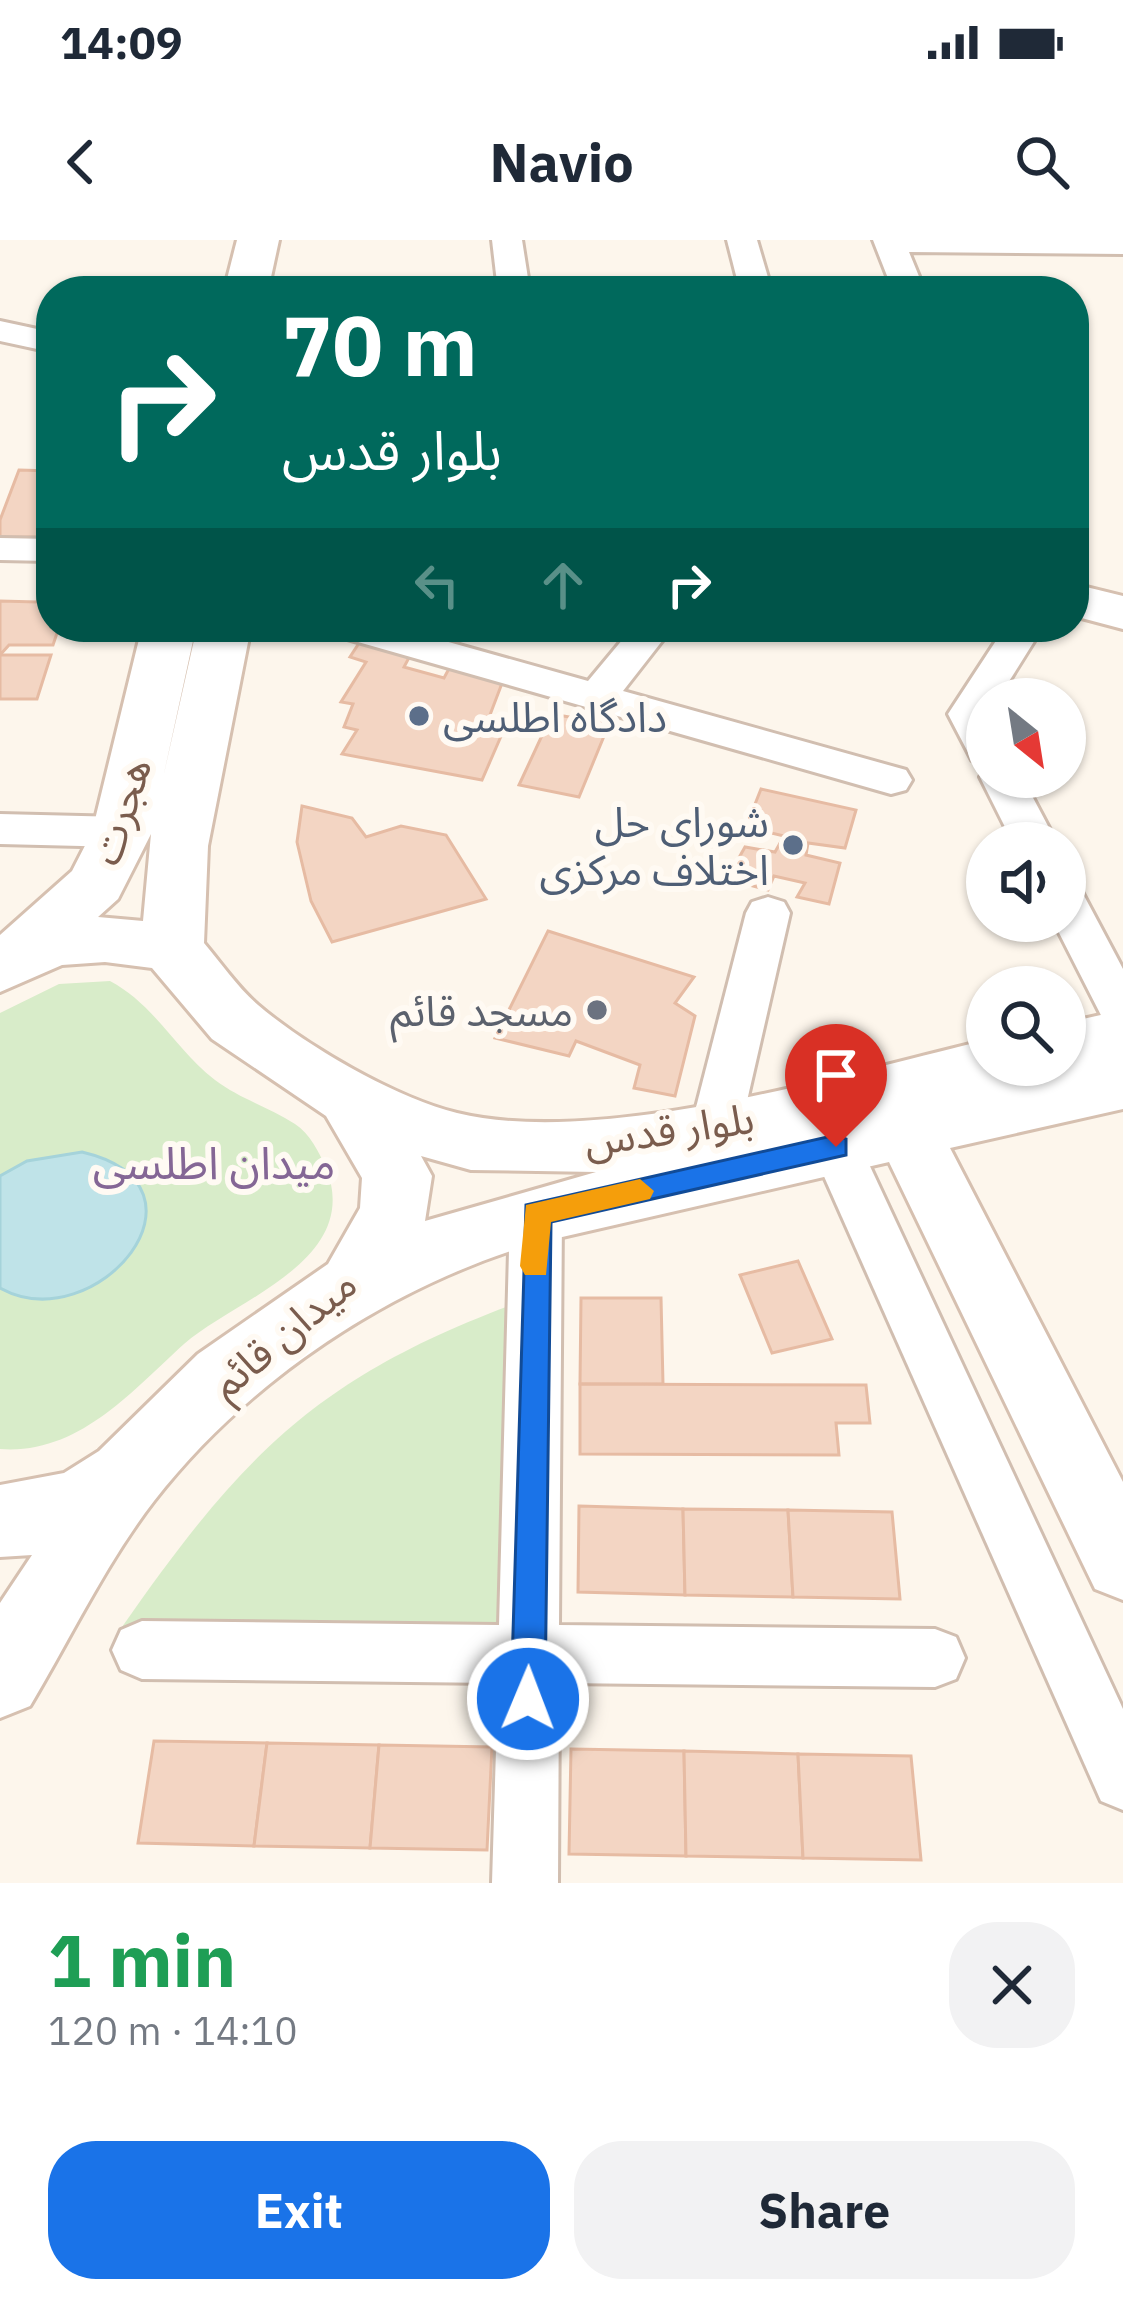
<!DOCTYPE html>
<html lang="en">
<head>
<meta charset="utf-8">
<style>
	body { margin:0; font-family:"IBM Plex Sans","Noto Sans Arabic",sans-serif; background:#f2f2f3; color:#1f2937; height:100vh; display:flex; flex-direction:column; font-size:45px; white-space:nowrap }
	* { box-sizing:border-box; margin:0 }
	p { font-size:39px; color:#747a83 }
	.icon { flex:none; width:66px; height:66px; fill:none; stroke:currentColor; stroke-width:2; stroke-linecap:round; stroke-linejoin:round }
	.map { position:relative; height:1643px; overflow:hidden }
	.details { display:flex; flex-direction:column; background:#fff; flex:1 }
	.details>* { flex:none }
	.hud { position:absolute; left:36px; top:36px; width:1053px; height:366px; border-radius:48px; box-shadow:0 3px 9px #0004; background:#00695c; color:#fff; overflow:hidden }
	.needle { width:78px; rotate:150deg }
	.fabs { position:absolute; left:966px; top:438px; display:grid; gap:24px }
	.fabs a { display:grid; place-items:center; width:120px; height:120px; border-radius:50%; background:#fff; box-shadow:0 3px 9px #0004; font-size:60px }
	.pin { position:absolute; display:grid; place-items:center; width:102px; height:102px; color:#fff; margin:-123px -51px; border-radius:50% 50% 50% 0; rotate:-45deg; box-shadow:0 0 12px #0007 }
	.pin .icon { rotate:45deg }
	.me { position:absolute; width:132px; margin:-66px; rotate:1deg; stroke-linejoin:round; filter:drop-shadow(0 0 9px #0008) }
	.turn { display:flex; align-items:center; gap:42px; height:252px; padding:0 48px; font-size:54px }
	.turn .icon { width:156px; height:156px; stroke-width:2.5 }
	.turn b { display:block; font-size:84px; line-height:102px }
	.lanes { display:flex; align-items:center; height:114px; padding:0 48px; background:#0003; justify-content:center; gap:60px; direction:ltr }
	.lanes .off { opacity:.35 }
	.round { display:grid; place-items:center; flex:none; width:126px; height:126px; border-radius:48px; background:#f2f2f3 }
	.head { display:flex; align-items:center; justify-content:space-between; height:204px; padding:0 48px }
	h1 { font-size:72px; font-weight:800; line-height:90px; color:#1e9e55 }
	.button { display:flex; gap:24px; margin-top:auto; padding:24px 48px }
	.button a { flex:1; height:138px; border-radius:48px; background:#1a73e8; color:#fff; font-size:48px; font-weight:800; line-height:138px; text-align:center }
	.button a+a { background:#f2f2f3; color:#1f2937 }
	.status { display:flex; justify-content:space-between; align-items:center; height:84px; padding:0 60px; background:#fff; direction:ltr }
	.status svg { height:33px; fill:currentColor }
	header { display:flex; justify-content:space-between; align-items:center; height:156px; padding:0 48px; background:#fff; font-size:54px; font-weight:800 }
	.map>svg:first-child { display:block }
	.green { fill:#d8ecc9 }
	.water { fill:#bfe3e8; stroke:#a5d3da; stroke-width:3 }
	.building { fill:#f3d5c3; stroke:#e6bba3; stroke-width:3 }
	.lines { fill:none; stroke-linecap:round; stroke-linejoin:round }
	.street-casing { stroke:#d1beb0; stroke-width:6 }
	.secondary-casing { stroke:#d6c0b0; stroke-width:6 }
	.street { fill:#fff; fill-rule:evenodd }
	.secondary { fill:#fff; fill-rule:evenodd }
	.route { fill:#1a73e8; stroke:#114b97; stroke-width:3 }
	.slow { fill:#f59e0b }
	.service-dot { fill:#5c6f8a; stroke:#fffaf3; stroke-width:4.5 }
	.worship-dot { fill:#6b7280; stroke:#fffaf3; stroke-width:4.5 }
	.labels { text-anchor:middle; dominant-baseline:central; stroke-width:12; stroke-linejoin:round; paint-order:stroke }
	.service-label { font-size:42px; fill:#4e5e75; stroke:#fffaf3; text-anchor:start }
	.street-label { font-size:42px; fill:#7a5c4d; stroke:#fffaf3 }
	.worship-label { font-size:42px; fill:#5b616d; stroke:#fffaf3; text-anchor:end }
	.neighbourhood-label { font-size:45px; fill:#846695; stroke:#fffaf3 }
</style>
</head>
<body>
<div class="status"><b>14:09</b><svg viewBox="0 0 49 12"><path d="M0 12V9h3v3zM5 12V6h3v6zM10 12V3h3v9zM15 12V0h3v12zM26 1h20v11H26zM47 4h2v5h-2z"/></svg></div>
<header><svg class="icon" aria-label="back" viewBox="0 0 24 24"><path d="M15 5l-7 7 7 7"/></svg>Navio<svg class="icon" aria-label="search" viewBox="0 0 24 24"><circle cx="10" cy="10" r="6"/><path d="M15 15l6 6"/></svg></header>
<div class="map">
<svg width="1123" height="1643" viewBox="0 0 1123 1643">
	<rect width="100%" height="100%" fill="#fdf6ec"/>
	<g class="green">
		<path d="M110 741C155 765 175 809 215 840 240 859 269 867 295 884 310 894 319 912 326 928 363 1020 236 1059 184 1104 131 1152 78 1215 0 1209V773L59 744Z"/>
		<path d="M517 1063 505 1389 122 1387C242 1215 317 1137 517 1063Z"/>
	</g>
	<path class="water" d="M82 912C226 946 96 1101 0 1048V936L27 921Z"/>
	<g class="building">
		<path d="M19 230 51 231V278L44 297H0V280Z"/>
		<path d="M38 358H51V387H59L53 405H9L0 415V361L37 362Z"/>
		<path d="M363 397 412 412 404 427 444 438 452 423 504 438 485 488 502 494 482 540 342 514 357 490 344 487 353 464 341 462 366 422 350 417Z"/>
		<path d="M0 415H51L37 459H0Z"/>
		<path d="M552 474 609 484 579 557 519 545Z"/>
		<path d="M761 549 856 570 845 608 808 603 806 615 840 623 829 664 797 657 805 643 774 636 768 650 727 639 745 607 775 612 784 596 746 587Z"/>
		<path d="M302 566 352 578 366 597 401 586 446 595 486 659 332 702 311 661 297 602Z"/>
		<path d="M548 691 694 737 675 763 695 776 675 856 634 848 640 825 576 801 569 816 495 798Z"/>
		<path d="M798 1021 832 1099 772 1113 740 1035Z"/>
		<path d="M581 1058H661L663 1144H580Z"/>
		<path d="M580 1144 866 1145 870 1183H836L839 1215 580 1214Z"/>
		<path d="M579 1266 683 1269 685 1355 578 1352Z"/>
		<path d="M683 1269 788 1270 793 1357 685 1355Z"/>
		<path d="M788 1270 892 1272 900 1359 793 1357Z"/>
		<path d="M154 1501 267 1503 254 1606 138 1603Z"/>
		<path d="M267 1503 379 1505 370 1608 254 1606Z"/>
		<path d="M379 1505 492 1507 487 1610 370 1608Z"/>
		<path d="M571 1509 684 1511 686 1616 569 1614Z"/>
		<path d="M684 1511 798 1514 803 1618 686 1616Z"/>
		<path d="M798 1514 911 1516 921 1620 803 1618Z"/>
	</g>
	<g class="lines">
		<g class="street-casing">
			<g id="street">
				<path d="M492 0H522L530 51H498Z"/>
				<path d="M727 0H757L772 51H740Z"/>
				<path d="M873 0H1123V14L909 12 925 51H893Z"/>
				<path d="M0 81 51 92V112L0 101Z"/>
				<path d="M0 298 51 299V321L0 320Z"/>
				<path d="M332 387H395L588 441 633 387H673L623 451 906 530 912 540 906 550 891 554 337 396Z"/>
				<path d="M1005 387H1043L998 459H987V524L972 520 948 474Z"/>
				<path d="M987 527V537H1022L1057 603H1013L980 537Z"/>
				<path d="M0 574 122 577 137 581 144 592 137 603 122 607 0 604Z"/>
				<path d="M1065 645 1081 650 1123 729V791L1106 785 1053 681H1065Z"/>
				<path d="M768 657 784 662 790 673 741 887 733 901 716 906 699 901 691 887 746 673 752 662Z"/>
				<path d="M836 887 854 893 861 907 1123 1469V1570L1101 1561 811 907 818 893Z"/>
				<path d="M536 953 554 959 562 974 559 1385 935 1389 956 1397 965 1418 956 1439 935 1447 559 1443 558 1643H492L498 1443 142 1439 121 1430 112 1410 121 1390 142 1381 499 1385 510 974 518 959Z"/>
			</g>
		</g>
		<g class="secondary-casing">
			<g id="secondary">
				<path d="M237 0H279L268 51H224Z"/>
				<path d="M1074 344 1123 356V389L1074 376Z"/>
				<path d="M142 387H196L163 538 197 387H251L208 606 204 703C221 723 238 748 258 765 306 806 396 858 457 873 601 908 843 834 987 800V825H1023L1014 841 1059 831 1041 825H1065V783L1123 770V869L950 908 1123 1242V1360L1095 1349 889 922 536 1003C390 1046 248 1140 154 1261 106 1323 70 1399 30 1466L0 1478V1363L32 1315 0 1317V1245L64 1233 99 1211 198 1114 328 1024 360 968 362 938 326 876 212 799 152 728 105 722 62 725 0 752V695L72 631 92 592ZM151 594 143 681 98 677 118 659ZM421 916 471 930 596 932 425 981 432 936Z"/>
			</g>
		</g>
		<use href="#street" class="street"/>
		<use href="#secondary" class="secondary"/>
	</g>
	<path class="route" d="M836 895 846 899V915L551 982 545 1459 540 1471 528 1476 516 1471 511 1459 526 965Z"/>
	<path class="slow" d="M640 939 654 951 650 959 551 982 546 1035H525L520 1026 526 965Z"/>
	<g class="service-dot">
		<circle cx="419" cy="476" r="12"/>
		<circle cx="793" cy="605" r="12"/>
	</g>
	<circle class="worship-dot" cx="597" cy="770" r="12"/>
	<g class="labels">
		<g class="service-label">
			<text x="443" y="476">دادگاه اطلسی</text>
			<text x="769" y="581" text-anchor="end">شورای حل<tspan x="769" dy="48">اختلاف مرکزی</tspan></text>
		</g>
		<g class="street-label">
			<text transform="translate(120 571) rotate(-72)">هجرت</text>
			<text transform="translate(669 889) rotate(-8)">بلوار قدس</text>
			<text transform="translate(283 1093) rotate(-40)">میدان قائم</text>
		</g>
		<g class="worship-label">
			<text x="573" y="770">مسجد قائم</text>
		</g>
		<g class="neighbourhood-label">
			<text x="214" y="922">میدان اطلسی</text>
		</g>
	</g>
</svg>
<div class="fabs">
<a><svg class="needle" viewBox="-14 -14 28 28"><path d="M0-13l5 13h-10z" fill="#e53935"/><path d="M0 13l5-13h-10z" fill="#747a83"/></svg></a>
<a><svg class="icon" aria-label="sound" viewBox="0 0 24 24"><path d="M4 9h4l5-4v14l-5-4H4zM17 9q2 3 0 6"/></svg></a>
<a><svg class="icon" aria-label="search" viewBox="0 0 24 24"><circle cx="10" cy="10" r="6"/><path d="M15 15l6 6"/></svg></a>
</div>
<div class="pin" style="left:836px;top:907px;background:#d93025"><svg class="icon" aria-label="arrive" viewBox="0 0 24 24"><path d="M6 21V4h12l-3 4 3 4H6"/></svg></div>
<svg class="me" style="left:528px;top:1459px" viewBox="-20 -20 40 40"><circle r="17" fill="#1a73e8" stroke="#fff" stroke-width="3"/><path d="M0-11L8 9 0 5-8 9z" fill="#fff"/></svg>
<div class="hud">
<div class="turn"><svg class="icon" aria-label="right" viewBox="0 0 24 24"><path d="M7 20v-9h11M14 6l5 5-5 5"/></svg><div><b>70 m</b>بلوار قدس</div></div>
<div class="lanes"><svg class="icon off" aria-label="left" viewBox="0 0 24 24"><path d="M17 20v-9H6M10 6l-5 5 5 5"/></svg><svg class="icon off" aria-label="ahead" viewBox="0 0 24 24"><path d="M12 20V5M6 11l6-6 6 6"/></svg><svg class="icon" aria-label="right" viewBox="0 0 24 24"><path d="M7 20v-9h11M14 6l5 5-5 5"/></svg></div>
</div>
</div>
<section class="details">
<div class="head"><div><h1>1 min</h1><p>120 m · 14:10</p></div><a class="round"><svg class="icon" aria-label="close" viewBox="0 0 24 24"><path d="M6 6l12 12M18 6L6 18"/></svg></a></div>
<div class="button"><a>Exit</a><a>Share</a></div>
</section>
</body>
</html>
